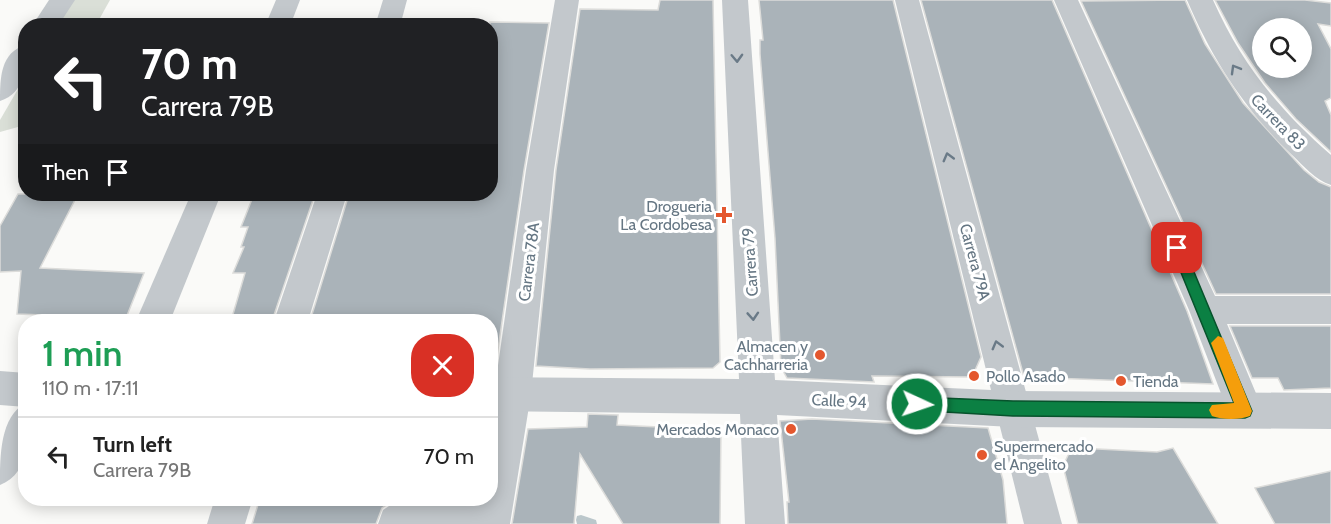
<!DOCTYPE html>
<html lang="en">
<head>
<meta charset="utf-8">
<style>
	body { margin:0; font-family:Cabin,sans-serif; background:#f6f6f6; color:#222; height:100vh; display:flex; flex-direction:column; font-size:22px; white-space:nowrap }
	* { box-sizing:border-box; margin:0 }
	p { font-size:20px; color:#767676 }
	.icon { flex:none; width:33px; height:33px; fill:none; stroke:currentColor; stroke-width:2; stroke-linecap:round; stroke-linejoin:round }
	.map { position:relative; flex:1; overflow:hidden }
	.sheet { position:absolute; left:18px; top:314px; width:480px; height:192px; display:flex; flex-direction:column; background:#fff; border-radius:24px; box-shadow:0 3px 15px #0003 }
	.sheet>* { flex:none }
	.top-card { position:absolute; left:18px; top:18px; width:480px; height:183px; border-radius:24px; box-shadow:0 3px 15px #0003; background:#202124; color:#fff; overflow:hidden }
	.controls { position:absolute; left:1252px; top:18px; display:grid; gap:12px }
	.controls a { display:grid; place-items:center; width:60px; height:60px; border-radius:50%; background:#fff; box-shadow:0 3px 15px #0003; font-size:30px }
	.pin { position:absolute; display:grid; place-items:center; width:51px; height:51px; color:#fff; margin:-26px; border-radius:12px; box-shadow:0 3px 9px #0006 }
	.me { position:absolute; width:66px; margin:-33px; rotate:93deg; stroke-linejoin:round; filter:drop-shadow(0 0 4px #0008) }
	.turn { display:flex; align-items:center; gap:21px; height:126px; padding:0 24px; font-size:27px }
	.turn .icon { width:78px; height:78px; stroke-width:2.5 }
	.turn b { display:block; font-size:42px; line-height:51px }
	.then { display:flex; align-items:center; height:57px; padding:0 24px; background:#0003; gap:12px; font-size:22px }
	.round { display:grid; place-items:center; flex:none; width:63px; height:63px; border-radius:24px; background:#f6f6f6 }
	.summary { display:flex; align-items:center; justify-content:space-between; height:102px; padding:0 24px }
	h1 { font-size:36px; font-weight:600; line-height:45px; color:#1e9e55 }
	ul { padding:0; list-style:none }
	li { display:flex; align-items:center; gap:18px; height:78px; padding:0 24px; border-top:2px solid #e0e0e0 }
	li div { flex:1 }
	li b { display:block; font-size:22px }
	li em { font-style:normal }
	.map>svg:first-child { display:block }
	.green { fill:#dadfd7 }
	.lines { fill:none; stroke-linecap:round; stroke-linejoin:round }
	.stream { fill:#bbc7cb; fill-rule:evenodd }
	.building { fill:#aab3b9; stroke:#dcdcda; stroke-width:1.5; fill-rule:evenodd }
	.minor { fill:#c3c8cc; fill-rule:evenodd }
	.tertiary { fill:#c3c8cc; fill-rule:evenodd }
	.oneway { stroke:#6a7a87 }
	.route { fill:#0b8043; stroke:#07532c; stroke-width:1.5 }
	.slow { fill:#f59e0b }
	.poi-dot { fill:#e4572e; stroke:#fff; stroke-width:2 }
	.labels { text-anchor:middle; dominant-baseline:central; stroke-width:6; stroke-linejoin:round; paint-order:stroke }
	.street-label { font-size:16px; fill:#657683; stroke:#fff }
	.poi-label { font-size:16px; fill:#657683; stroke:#fff; text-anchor:end }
</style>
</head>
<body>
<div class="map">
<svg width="1331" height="524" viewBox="0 0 1331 524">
	<rect width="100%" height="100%" fill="#fafaf8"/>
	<g class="green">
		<path d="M71 0H110L96 25 56 26Z"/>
		<path d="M25 77V125L0 132V120Z"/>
	</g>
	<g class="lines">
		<path class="stream" d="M581 515 596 520 597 524H577L576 520 577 516Z"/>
	</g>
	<g class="building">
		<path d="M660 0H713L720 362 713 368 590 369 536 366 556 170 580 9 658 10Z"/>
		<path d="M759 0H893L981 357 972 377 872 376 874 382 787 378 781 367 775 238 760 54V40H763Z"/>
		<path d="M921 0H1052L1187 311 1213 384 1024 377Z"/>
		<path d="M1185 0 1205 44 1243 103 1304 170 1319 182 1331 187V294H1216L1081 1Z"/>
		<path d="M1215 0H1305L1331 3V26L1318 24 1331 49V98L1325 101 1331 115V152L1296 119 1265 83 1238 43ZM1263 28H1302V68H1263Z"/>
		<path d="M490 22 549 23 524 170 497 356 490 360V321H310L349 194H490Z"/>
		<path d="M18 194H78L40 268 144 273 126 318 17 314 21 271 0 272V226Z"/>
		<path d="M254 194H315L272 321H231L245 273H233L244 247H241L248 227H241Z"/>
		<path d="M1230 326H1331V388L1284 390 1278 378H1252Z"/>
		<path d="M588 414 618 415 617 425 680 428 721 426 720 524H623L580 454 574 524H512L528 429 587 427Z"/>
		<path d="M812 419 988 428 1003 480 1007 524H788L787 502H789L780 421Z"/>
		<path d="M1078 448 1157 452 1173 448 1218 524H1078L1063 466 1070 451Z"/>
		<path d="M1331 471V524H1275L1255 488Z"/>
		<path d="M260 498H397L382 508 376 524H252Z"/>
	</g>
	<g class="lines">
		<g class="minor">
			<path d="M276 0H300L290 26H265Z"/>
			<path d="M383 0H407L400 26H375Z"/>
			<path d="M555 0H579L554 170 531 394 510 524H378L383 510 401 498H490V421L526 170Z"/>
			<path d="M895 0H919L1062 524H1024Z"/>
			<path d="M1054 0H1078L1215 296H1331V324H1227L1263 410 1258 422 1245 427 1232 422 1189 310Z"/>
			<path d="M191 194H221L170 321H136Z"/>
			<path d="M317 194H347L308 321H274Z"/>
			<path d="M26 403C26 433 33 472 0 485 0 456 0 416 26 403Z"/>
			<path d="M215 498H253L245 524H207Z"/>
		</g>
		<g class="tertiary">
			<path d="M49 0H75L58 26H32Z"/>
			<path d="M722 0H748L775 380 1013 391 1331 393V429L1013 427 777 415 785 524H745L740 414 490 411V377L739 379Z"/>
			<path d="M1187 0H1213C1241 63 1279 110 1331 155V185C1315 180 1304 166 1292 155 1245 110 1212 59 1187 0Z"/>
			<path d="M26 45C26 67 25 93 0 101 0 79 0 52 26 45Z"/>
			<path d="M0 371 26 373V407L0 405Z"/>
		</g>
	</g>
	<defs><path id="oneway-chevron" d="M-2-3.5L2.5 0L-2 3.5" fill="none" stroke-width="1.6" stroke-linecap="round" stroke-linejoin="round" transform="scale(1.5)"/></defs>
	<g class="oneway">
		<use href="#oneway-chevron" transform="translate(737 58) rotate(88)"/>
		<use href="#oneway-chevron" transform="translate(1235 69) rotate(-120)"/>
		<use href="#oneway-chevron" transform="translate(948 157) rotate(-105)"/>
		<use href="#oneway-chevron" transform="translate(753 316) rotate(86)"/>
		<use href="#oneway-chevron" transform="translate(997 345) rotate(-105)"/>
	</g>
	<path class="route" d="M1177 243 1184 248 1252 411 1250 416 1245 418 1013 416 911 410 909 404 911 399 917 397 1013 401 1234 403 1171 248Z"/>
	<path class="slow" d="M1218 336 1223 338 1252 411 1250 416C1240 420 1222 420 1212 416L1209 410 1212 405 1234 403 1211 343Z"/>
	<g class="poi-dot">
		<path d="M721 206h6v6h6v6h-6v6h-6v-6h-6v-6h6z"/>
		<circle cx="820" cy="355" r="6"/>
		<circle cx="974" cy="376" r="6"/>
		<circle cx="1121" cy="381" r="6"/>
		<circle cx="791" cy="429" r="6"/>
		<circle cx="982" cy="455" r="6"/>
	</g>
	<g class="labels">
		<g class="street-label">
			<text transform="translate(1278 122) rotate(46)">Carrera 83</text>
			<text transform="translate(529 262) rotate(-83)">Carrera 78A</text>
			<text transform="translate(750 262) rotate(-94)">Carrera 79</text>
			<text transform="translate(975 262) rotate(75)">Carrera 79A</text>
			<text transform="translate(839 401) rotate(3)">Calle 94</text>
		</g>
		<g class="poi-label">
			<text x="712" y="206">Drogueria<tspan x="712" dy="18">La Cordobesa</tspan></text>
			<text x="808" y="346">Almacen y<tspan x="808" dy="18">Cachharreria</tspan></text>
			<text x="986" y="376" text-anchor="start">Pollo Asado</text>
			<text x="1133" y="381" text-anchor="start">Tienda</text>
			<text x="779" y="429">Mercados Monaco</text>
			<text x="994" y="446" text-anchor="start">Supermercado<tspan x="994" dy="18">el Angelito</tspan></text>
		</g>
	</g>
</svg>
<div class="controls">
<a><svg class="icon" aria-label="search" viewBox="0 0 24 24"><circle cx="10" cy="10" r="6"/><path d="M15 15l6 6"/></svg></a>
</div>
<div class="pin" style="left:1177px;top:248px;background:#d93025"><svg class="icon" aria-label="arrive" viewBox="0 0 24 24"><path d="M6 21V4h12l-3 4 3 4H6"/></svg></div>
<svg class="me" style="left:917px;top:404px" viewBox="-20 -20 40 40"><circle r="17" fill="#0b8043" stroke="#fff" stroke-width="3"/><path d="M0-11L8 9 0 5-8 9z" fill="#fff"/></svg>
<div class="top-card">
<div class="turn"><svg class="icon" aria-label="left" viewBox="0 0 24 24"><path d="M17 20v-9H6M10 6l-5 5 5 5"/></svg><div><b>70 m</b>Carrera 79B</div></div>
<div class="then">Then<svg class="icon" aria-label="arrive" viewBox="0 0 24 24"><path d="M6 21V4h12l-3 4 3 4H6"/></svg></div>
</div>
<section class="sheet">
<div class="summary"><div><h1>1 min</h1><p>110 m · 17:11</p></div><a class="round" style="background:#d93025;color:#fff"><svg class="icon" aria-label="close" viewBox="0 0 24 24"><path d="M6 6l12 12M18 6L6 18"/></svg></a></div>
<ul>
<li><svg class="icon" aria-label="left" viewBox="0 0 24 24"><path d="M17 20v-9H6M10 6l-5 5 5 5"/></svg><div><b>Turn left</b><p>Carrera 79B</p></div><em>70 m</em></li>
</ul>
</section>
</div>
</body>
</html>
